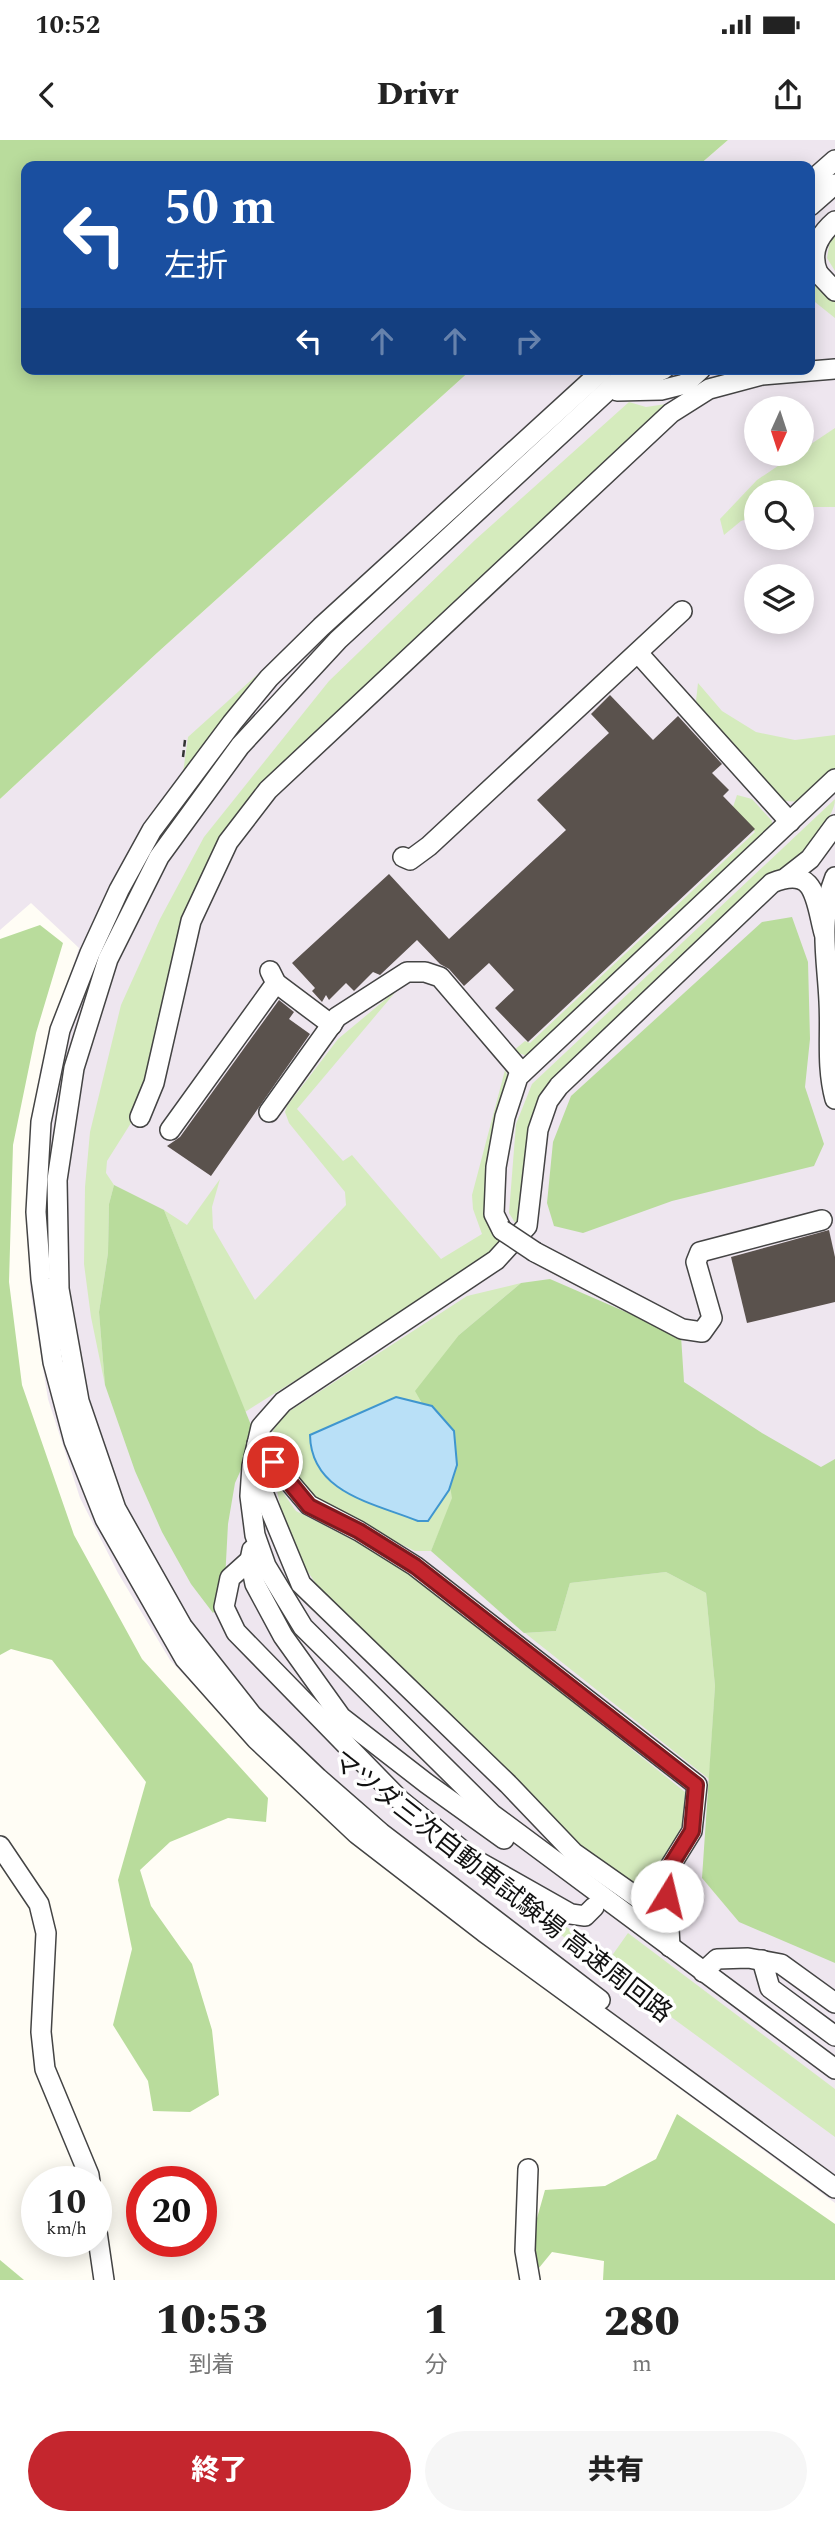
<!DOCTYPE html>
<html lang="ja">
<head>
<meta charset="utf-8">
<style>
	body { margin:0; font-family:Spectral,"Noto Sans JP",serif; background:#f6f6f6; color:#222; height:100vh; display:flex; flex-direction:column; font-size:26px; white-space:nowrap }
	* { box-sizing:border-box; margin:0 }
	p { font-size:23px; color:#767676 }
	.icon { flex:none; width:38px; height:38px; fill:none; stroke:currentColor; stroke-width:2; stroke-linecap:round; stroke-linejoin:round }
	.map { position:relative; height:2140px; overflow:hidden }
	.side { display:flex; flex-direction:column; background:#fff; flex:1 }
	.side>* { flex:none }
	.top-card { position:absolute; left:21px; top:21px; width:794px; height:214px; border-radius:14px; box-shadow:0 4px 18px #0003; background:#1a4fa0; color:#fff; overflow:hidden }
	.needle { width:46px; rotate:183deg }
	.controls { position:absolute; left:744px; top:256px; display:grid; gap:14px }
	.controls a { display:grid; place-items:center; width:70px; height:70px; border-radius:50%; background:#fff; box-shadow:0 4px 18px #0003; font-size:35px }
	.speed { position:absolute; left:21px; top:2026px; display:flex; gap:14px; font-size:35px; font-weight:700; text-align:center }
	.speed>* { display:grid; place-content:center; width:91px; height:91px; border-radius:50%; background:#fff; box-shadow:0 4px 18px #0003; line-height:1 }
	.speed small { font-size:18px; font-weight:400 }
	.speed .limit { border:10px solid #d22; background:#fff; color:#111 }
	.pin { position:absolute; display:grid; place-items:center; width:60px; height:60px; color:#fff; margin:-30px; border:4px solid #fff; border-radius:50%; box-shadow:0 2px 7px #0007 }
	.me { position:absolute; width:77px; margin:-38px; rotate:9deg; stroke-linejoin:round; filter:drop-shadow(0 0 5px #0008) }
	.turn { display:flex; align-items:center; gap:24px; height:147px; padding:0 28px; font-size:32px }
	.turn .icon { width:91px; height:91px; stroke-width:2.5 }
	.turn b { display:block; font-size:49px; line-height:60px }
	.lanes { display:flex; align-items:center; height:66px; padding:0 28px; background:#0003; justify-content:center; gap:35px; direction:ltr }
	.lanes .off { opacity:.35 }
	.eta { display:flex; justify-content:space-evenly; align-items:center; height:119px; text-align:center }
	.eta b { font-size:42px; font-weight:800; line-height:49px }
	.action { display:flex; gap:14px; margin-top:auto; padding:14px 28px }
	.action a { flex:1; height:80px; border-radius:42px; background:#c4262e; color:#fff; font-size:28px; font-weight:800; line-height:80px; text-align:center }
	.action a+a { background:#f6f6f6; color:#222 }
	.status { display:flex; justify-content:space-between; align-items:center; height:49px; padding:0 35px; background:#fff; direction:ltr }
	.status svg { height:19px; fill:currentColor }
	header { display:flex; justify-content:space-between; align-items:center; height:91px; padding:0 28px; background:#fff; font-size:32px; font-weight:800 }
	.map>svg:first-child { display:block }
	.industrial { fill:#eee6ef; fill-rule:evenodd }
	.green { fill:#d5ebbd }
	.forest { fill:#b9dc9c }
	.water { fill:#b9e0f7; stroke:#3f96cf; stroke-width:2 }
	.building { fill:#5a524d }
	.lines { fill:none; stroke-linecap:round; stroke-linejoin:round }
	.minor-casing { stroke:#444; stroke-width:22 }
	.path { stroke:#333; stroke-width:2.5; stroke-dasharray:7 3.5; stroke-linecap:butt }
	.minor { stroke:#fff; stroke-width:19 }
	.minor-bridge-casing { stroke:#444; stroke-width:22; stroke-linecap:butt }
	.minor-bridge { stroke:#fff; stroke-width:19 }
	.route-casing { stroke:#7f191e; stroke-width:18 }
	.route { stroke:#c4262e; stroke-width:12 }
	.labels { text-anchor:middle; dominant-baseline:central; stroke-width:7; stroke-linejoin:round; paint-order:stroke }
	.street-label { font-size:26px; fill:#111; stroke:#fff }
</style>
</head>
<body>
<div class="status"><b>10:52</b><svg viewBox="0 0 49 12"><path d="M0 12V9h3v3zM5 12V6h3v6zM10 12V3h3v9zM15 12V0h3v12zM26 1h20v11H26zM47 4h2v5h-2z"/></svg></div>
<header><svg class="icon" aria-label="back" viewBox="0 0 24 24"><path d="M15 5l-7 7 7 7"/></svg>Drivr<svg class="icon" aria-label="share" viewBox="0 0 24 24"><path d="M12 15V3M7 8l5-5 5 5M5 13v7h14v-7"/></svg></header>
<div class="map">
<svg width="835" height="2140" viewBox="0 0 835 2140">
	<rect width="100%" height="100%" fill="#fffdf5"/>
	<path class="industrial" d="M728 0H835V2063L437 1770 350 1698 261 1618 170 1520 118 1433 80 1358 48 1259 30 1149 28 1059 40 930 79 808 31 763 0 790V659L157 513 472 229H810V26H698ZM756 268H802V313H756ZM756 352H802V397H756ZM756 436H802V481H756Z"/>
	<g class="green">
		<path d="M835 94V131L827 118 830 101Z"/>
		<path d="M810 139 820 146 835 162V178L815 162 810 166Z"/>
		<path d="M629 262 646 267 680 262 265 644 185 779 136 975 107 1021 106 1033 114 1045 109 1064 108 1113 99 1172 105 1245 91 1177 84 1124 85 1047 90 992 121 865 160 779 204 697 329 541 475 400Z"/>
		<path d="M835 288V367H802V352H756V376L741 381 724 395 720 379 757 340 797 313H802V310Z"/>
		<path d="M317 481 182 640 188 597Z"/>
		<path d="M698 543 722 571 756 592 795 600 835 595V632L803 662 784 661 704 583 696 561Z"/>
		<path d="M737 655 752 659 772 681V692L530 917 513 911 525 901 530 903 755 692 733 667Z"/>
		<path d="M835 659C835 680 805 700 798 725L553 943 528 1063 517 1086 509 1073 516 984 532 944Z"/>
		<path d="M398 849 297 969 343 1021 352 1015 441 1119 482 1094 473 1069 472 1055 505 930 511 943 486 1060 504 1100 488 1120 245 1272 164 1070 187 1085 220 1039 212 1067 213 1088 255 1160 346 1065 345 1052 289 983 285 972 287 966 338 899Z"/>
		<path d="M521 1143 459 1195 442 1298 453 1358 431 1411H415L343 1376 307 1352 280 1315 270 1296 282 1276 467 1156Z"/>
		<path d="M275 1341 296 1371 390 1419 478 1486 685 1652 682 1685 659 1732 654 1759 591 1723 321 1451 288 1403Z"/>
		<path d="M666 1432 706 1453 715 1546 709 1639 525 1493 556 1491 570 1443Z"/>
		<path d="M437 1700 611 1817 628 1793 835 1949V1997L607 1830Z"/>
	</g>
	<g class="forest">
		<path d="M0 0H728L698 26H26V229H472L157 513 0 659Z"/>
		<path d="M792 777 808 822 810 899 805 947 824 1004 814 1026 672 1061 583 1093 554 1086 547 1063 553 1002 571 956 762 782Z"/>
		<path d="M40 785 63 803 36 893 13 1005 9 1142 22 1245 74 1395 142 1519 268 1658 266 1682 228 1678 170 1702 140 1730 151 1766 192 1824 212 1890 219 1955 190 1972 153 1971 148 1941 113 1885 132 1809 118 1740 146 1642 52 1520 11 1509 0 1515V799Z"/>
		<path d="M114 1045 164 1070 251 1285 244 1323 235 1343 228 1384 224 1459 213 1473 191 1444 162 1392 135 1331 105 1245 99 1172 108 1113 109 1064Z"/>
		<path d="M550 1139 681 1196 684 1242 762 1293 821 1327 835 1319V1823L739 1782 702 1738 715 1546 706 1453 666 1432 570 1443 556 1491 524 1493 431 1411 452 1358 442 1298 415 1251 459 1195 521 1143Z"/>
		<path d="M677 1974 835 2084V2140H603L604 2121 552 2112 534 2134 524 2124 545 2050 605 2046 656 2019Z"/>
		<path d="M0 2120 24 2140H0Z"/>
	</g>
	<path class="water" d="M396 1257 432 1266 454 1291 457 1325 449 1350 428 1381H418C373 1363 311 1353 310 1295Z"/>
	<g class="building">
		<path d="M610 555 653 600 678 576 722 624 712 633 729 650 723 656 755 689 528 902 495 868 514 850 489 823 464 846 449 829 440 824 417 800 380 835 373 832 354 851 346 843 329 860 326 855 322 862 312 851 315 848 292 823 389 734 449 799 566 690 537 660 609 593 591 574Z"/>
		<path d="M279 860 294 872 289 879 310 894 211 1036 167 1006 180 997Z"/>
		<path d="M829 1090 835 1117V1162L747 1183 731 1117Z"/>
	</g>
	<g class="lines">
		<g class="minor-casing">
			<g id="minor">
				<path d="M810 42 835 20"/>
				<path d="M810 66 835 44"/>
				<path d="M810 131 818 133 835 151"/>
				<path d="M818 133C809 112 819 95 835 81"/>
				<path d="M604 229 321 487 269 538 232 583 152 690 119 750 90 813 60 890 41 982 36 1072 41 1139 53 1222 74 1301 105 1379 185 1519 256 1599 357 1694 484 1792 835 2048"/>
				<path d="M624 248 664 229"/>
				<path d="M617 251 661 250 685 244 701 229"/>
				<path d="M638 513 790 682"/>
				<path d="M403 717 410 720 429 706 682 471"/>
				<path d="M787 737 810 719 835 685"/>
				<path d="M835 737C818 779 827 818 829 861 831 895 826 925 835 959"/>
				<path d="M824 793C815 759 816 725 772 743L559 946 548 961 538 990 527 1086 496 1120 283 1262 261 1287 252 1326 250 1356 255 1395 266 1426 303 1487 492 1674 835 1929"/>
				<path d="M270 831 276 843 332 885"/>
				<path d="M269 972 337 877 407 832H425L440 837 522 933"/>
				<path d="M140 977 154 943 191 781 228 702 268 650 671 273 709 249 762 235 835 229"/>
				<path d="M170 990 276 843"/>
				<path d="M502 1090 494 1074 496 1027 505 977 518 937 835 639"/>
				<path d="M535 1112 682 1189 702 1192 712 1178 696 1122 700 1112 822 1080"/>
				<path d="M257 1304 309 1365 359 1391 415 1426 697 1645 692 1691 666 1733 670 1807"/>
				<path d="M255 1333 301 1444 508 1644 574 1713 668 1779"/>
				<path d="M252 1410 250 1420 255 1444 283 1496 341 1577 426 1643 504 1699"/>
				<path d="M250 1420 230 1438 224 1467 236 1492 400 1660 472 1718 571 1774 585 1776 594 1767"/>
				<path d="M0 1706 39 1764 46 1793 41 1892 45 1929 89 2035 90 2042"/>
				<path d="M762 1820 770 1848 835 1896"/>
				<path d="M703 1832 717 1819 748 1818 781 1824 835 1863"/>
				<path d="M600 1860 381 1693 318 1638 252 1575 182 1486 116 1369 79 1261 59 1149 57 1040 74 928 108 819 159 717 240 606 338 500 631 229"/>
				<path d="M528 2029 525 2111 530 2140"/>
				<path d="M96 2085 104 2140"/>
			</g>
		</g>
		<path class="path" d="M183 617 185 600"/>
		<use href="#minor" class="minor"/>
		<g class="minor-bridge-casing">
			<path id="minor-bridge" d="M502 1090 535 1112"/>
		</g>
		<use href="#minor-bridge" class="minor-bridge"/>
	</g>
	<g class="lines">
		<g class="route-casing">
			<path id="route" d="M273 1322 309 1366 359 1391 415 1426 696 1645 692 1691 666 1733 667 1756"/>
		</g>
		<use href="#route" class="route"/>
	</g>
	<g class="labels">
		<g class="street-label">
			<text transform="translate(502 1747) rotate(38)">マツダ三次自動車試験場 高速周回路</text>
		</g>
	</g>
</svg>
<div class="controls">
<a><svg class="needle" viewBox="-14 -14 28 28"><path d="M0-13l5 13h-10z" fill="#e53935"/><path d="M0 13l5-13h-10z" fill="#767676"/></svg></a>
<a><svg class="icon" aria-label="search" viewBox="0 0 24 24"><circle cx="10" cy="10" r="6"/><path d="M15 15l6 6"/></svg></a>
<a><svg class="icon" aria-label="layers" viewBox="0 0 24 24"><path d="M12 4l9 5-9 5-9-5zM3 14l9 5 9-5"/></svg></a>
</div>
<div class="speed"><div>10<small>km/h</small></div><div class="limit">20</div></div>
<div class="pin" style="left:273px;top:1322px;background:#d93025"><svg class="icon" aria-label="arrive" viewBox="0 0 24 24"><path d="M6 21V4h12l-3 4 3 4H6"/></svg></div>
<svg class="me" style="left:667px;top:1756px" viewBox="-20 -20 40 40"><circle r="19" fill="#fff"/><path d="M0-13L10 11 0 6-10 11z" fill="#c4262e"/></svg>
<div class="top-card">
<div class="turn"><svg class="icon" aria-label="left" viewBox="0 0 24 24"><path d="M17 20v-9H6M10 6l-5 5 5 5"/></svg><div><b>50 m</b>左折</div></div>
<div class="lanes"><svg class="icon" aria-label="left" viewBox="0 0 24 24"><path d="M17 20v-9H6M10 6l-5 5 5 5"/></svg><svg class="icon off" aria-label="ahead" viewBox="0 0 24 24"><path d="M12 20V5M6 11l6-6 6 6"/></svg><svg class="icon off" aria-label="ahead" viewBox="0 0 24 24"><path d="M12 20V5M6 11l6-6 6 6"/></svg><svg class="icon off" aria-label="right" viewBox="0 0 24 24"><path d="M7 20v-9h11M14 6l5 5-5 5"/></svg></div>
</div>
</div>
<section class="side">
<div class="eta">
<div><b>10:53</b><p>到着</p></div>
<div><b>1</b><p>分</p></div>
<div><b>280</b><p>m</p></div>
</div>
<div class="action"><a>終了</a><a>共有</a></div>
</section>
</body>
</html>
